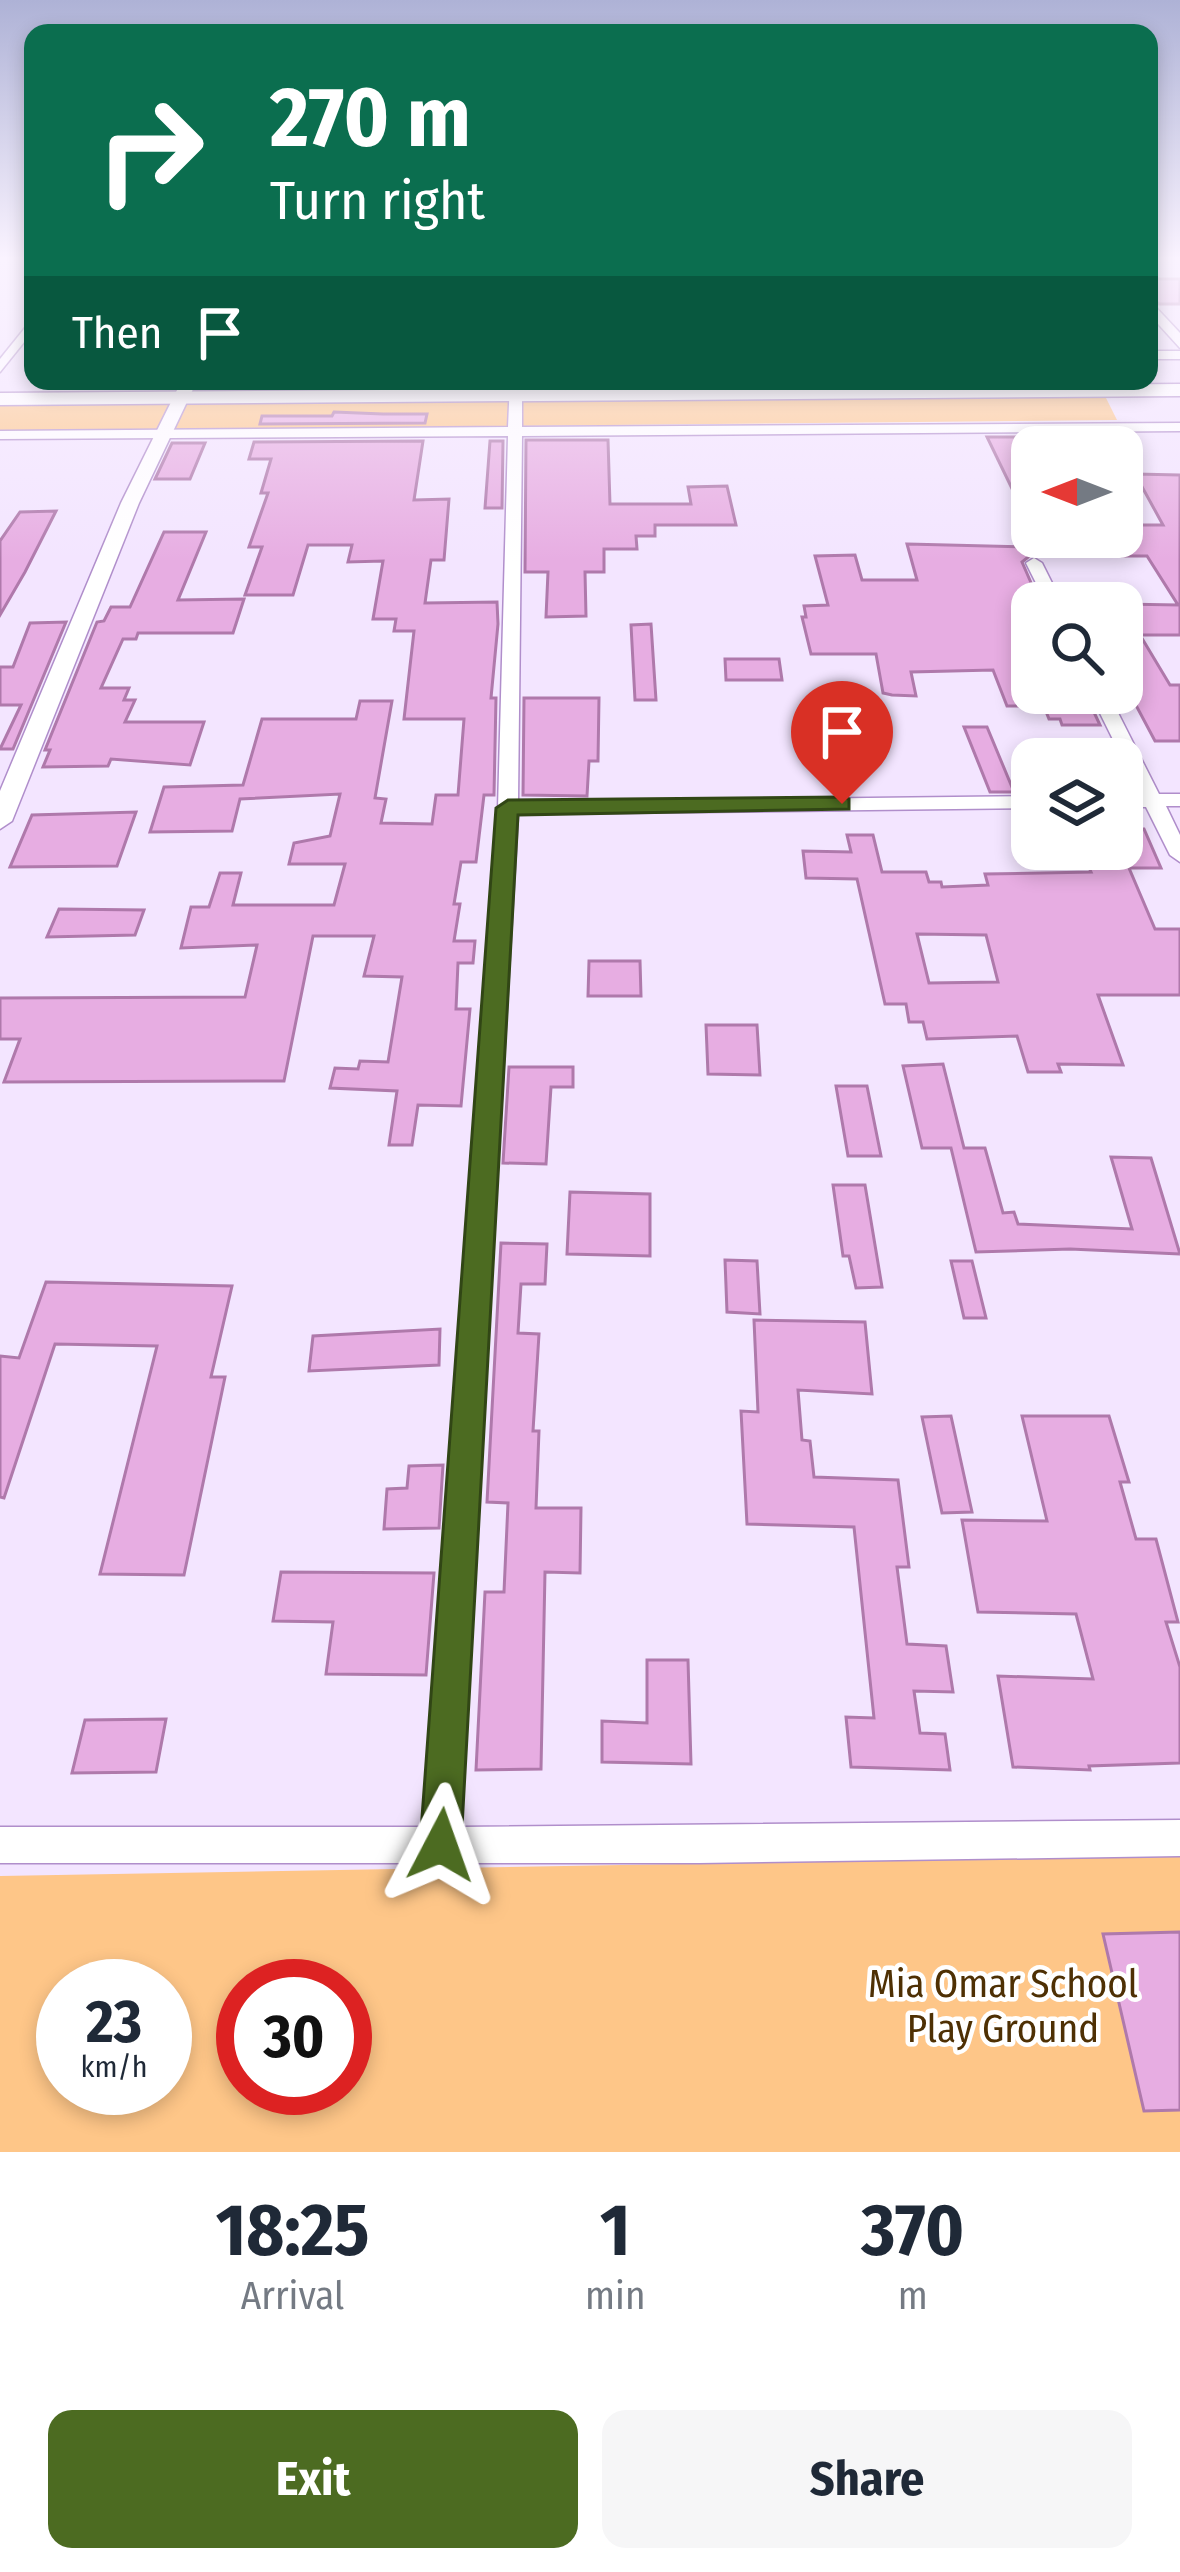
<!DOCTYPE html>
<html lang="en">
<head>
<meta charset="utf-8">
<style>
	body { margin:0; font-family:"Fira Sans Condensed",sans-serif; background:#f6f6f7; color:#1f2937; height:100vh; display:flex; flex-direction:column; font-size:45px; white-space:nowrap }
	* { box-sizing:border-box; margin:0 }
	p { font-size:39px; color:#747a83 }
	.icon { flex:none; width:66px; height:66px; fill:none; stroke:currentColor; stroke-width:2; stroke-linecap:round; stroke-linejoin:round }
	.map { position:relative; height:2152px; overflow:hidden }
	.details { display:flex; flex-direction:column; background:#fff; flex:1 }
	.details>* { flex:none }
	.hud { position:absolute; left:24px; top:24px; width:1134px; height:366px; border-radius:24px; box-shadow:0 6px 18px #0003; background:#0b6e4f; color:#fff; overflow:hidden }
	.needle { width:78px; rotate:270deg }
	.fabs { position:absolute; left:1011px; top:426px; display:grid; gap:24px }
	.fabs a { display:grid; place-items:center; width:132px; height:132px; border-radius:24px; background:#fff; box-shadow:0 6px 18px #0003; font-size:60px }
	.speed { position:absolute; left:36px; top:1959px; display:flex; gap:24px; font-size:60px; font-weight:700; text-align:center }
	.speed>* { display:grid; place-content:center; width:156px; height:156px; border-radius:50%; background:#fff; box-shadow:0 6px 18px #0003; line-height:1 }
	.speed small { font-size:30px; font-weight:400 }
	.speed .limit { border:18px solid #d22; background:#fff; color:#111 }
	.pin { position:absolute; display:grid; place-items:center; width:102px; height:102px; color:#fff; margin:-123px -51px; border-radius:50% 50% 50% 0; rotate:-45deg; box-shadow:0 0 12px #0007 }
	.pin .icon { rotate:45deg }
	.me { position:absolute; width:132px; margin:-66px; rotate:4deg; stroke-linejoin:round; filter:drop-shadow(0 0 9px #0008) }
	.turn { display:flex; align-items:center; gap:42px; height:252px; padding:0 48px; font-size:54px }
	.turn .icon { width:156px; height:156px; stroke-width:2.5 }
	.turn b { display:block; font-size:84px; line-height:102px }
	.then { display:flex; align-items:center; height:114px; padding:0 48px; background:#0003; gap:24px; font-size:45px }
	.eta { display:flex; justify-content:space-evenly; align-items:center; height:204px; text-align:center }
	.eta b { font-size:72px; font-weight:700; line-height:84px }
	.action { display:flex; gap:24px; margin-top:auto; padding:24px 48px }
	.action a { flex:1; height:138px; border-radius:24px; background:#4c6b21; color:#fff; font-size:48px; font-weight:700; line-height:138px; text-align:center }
	.action a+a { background:#f6f6f7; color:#1f2937 }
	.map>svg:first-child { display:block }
	.green { fill:#fec688; fill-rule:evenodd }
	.building { fill:#e7ade2; stroke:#af79ab; stroke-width:3; fill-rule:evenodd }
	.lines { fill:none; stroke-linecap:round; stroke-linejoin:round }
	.minor-casing { stroke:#b08ecb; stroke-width:3 }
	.tertiary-casing { stroke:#b08ecb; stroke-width:3 }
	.primary-casing { stroke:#b08ecb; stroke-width:3 }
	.minor { fill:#fff; fill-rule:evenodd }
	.tertiary { fill:#fff; fill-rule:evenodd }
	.primary { fill:#fff; fill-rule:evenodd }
	.route { fill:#4c6b21; stroke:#314615; stroke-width:3 }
	.labels { text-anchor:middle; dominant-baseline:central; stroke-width:9; stroke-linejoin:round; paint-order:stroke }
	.near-park-label { font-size:39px; fill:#4e3004; stroke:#fff }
</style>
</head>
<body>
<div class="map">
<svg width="1180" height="2152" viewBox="0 0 1180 2152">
	<rect width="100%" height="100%" fill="#f3e5ff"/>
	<g class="green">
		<path d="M1105 396 1117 420 0 431V402Z"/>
		<path d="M1180 1855V2152H0V1876ZM63 1986H165V2088H63ZM243 1986H345V2088H243Z"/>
	</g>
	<g class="building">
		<path d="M1149 279H1180V304H1159L1149 296Z"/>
		<path d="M334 412 383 414H427L425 423 260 424 262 416H332Z"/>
		<path d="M987 437H1032V530Z"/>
		<path d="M526 440H608L610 504H691L688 487 727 486 736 525H655V536H636L637 549H604V572H585L586 616 546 617 548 572H525Z"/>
		<path d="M423 441 414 500 449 499 444 560H431L425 603 497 602 498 624 491 698H496L494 795H484L476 862H461L454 904H460L454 941H475L473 963H458L456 1009H470L461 1106 418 1105 412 1145H389L397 1091 330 1088 335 1068 358 1069 360 1061 388 1062 402 977 364 976 374 936H313L284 1081 4 1082 20 1039H0V998L245 997 257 945 181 948 191 907H209L220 873H241L233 905H334L345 864H289L294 843 330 836 340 794 240 799 232 831 150 832 164 787 243 785 262 719H356L360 701H392L375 798 386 799 381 823 432 824 436 795H458L464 719H404L414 631H394L396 619H373L383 561 348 562 352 545H308L293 595H245L262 547H249L268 493H261L271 459H249L254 442Z"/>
		<path d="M490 441H503L502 508H485Z"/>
		<path d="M172 443H205L190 479H155Z"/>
		<path d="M1135 474 1180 475V635H1140L1170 685H1180V741H1155L1122 679V604L1178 605 1147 556H1122V525H1163Z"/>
		<path d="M56 511 25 572 0 615V541L20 512Z"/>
		<path d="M164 532H206L178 600 244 599 233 633H138L136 639H123L101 688H129L124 700H135L125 722H204L190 765 111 759 108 766 43 767 50 750H45L97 622 104 621 111 607H130Z"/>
		<path d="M907 544 1032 547V554L1022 562 1032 585V706H1007L993 670 911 672 916 696 892 695 883 693 876 654H811L802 617H806L804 606 828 605 815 556 855 555 862 580H917Z"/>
		<path d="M66 622 13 749H0L21 705H0V667H13L30 623Z"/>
		<path d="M651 624 656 700H635L631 625Z"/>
		<path d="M725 659H779L782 680H726Z"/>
		<path d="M1085 693 1100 725H1062L1060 719H1049L1039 694Z"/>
		<path d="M524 698H599L598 761H589L587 796 523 795Z"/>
		<path d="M964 727H987L1014 792H990Z"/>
		<path d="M136 812 117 866 10 867 32 815Z"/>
		<path d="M1122 829H1144L1161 868H1129L1155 929H1180V995H1098L1123 1065 1058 1064 1061 1072H1028L1017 1036 927 1039 923 1022H909L906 1004H885L857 879 806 878 803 851 851 852 847 835H873L882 872H926L929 882H941L942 887 988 885 985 874 1091 872 1081 849 1122 852ZM917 934 986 935 998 982 929 983Z"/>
		<path d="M59 909 144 910 135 935 47 937Z"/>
		<path d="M589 961H640L641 996H588Z"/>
		<path d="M706 1025H757L760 1075 708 1074Z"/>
		<path d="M943 1064 964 1148H985L1003 1213 1014 1212 1018 1224 1132 1229 1111 1157 1151 1158 1180 1254 1070 1249 976 1252 951 1148H922L903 1066Z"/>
		<path d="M509 1067H573V1087H551L546 1164 503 1163Z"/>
		<path d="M836 1086H867L881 1156H848Z"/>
		<path d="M833 1185H865L882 1287 856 1288 849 1256H843Z"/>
		<path d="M570 1192 650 1194V1256L567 1254Z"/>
		<path d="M501 1243 547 1244 545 1284H521L518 1333 539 1334 533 1431H539L536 1508H581L580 1573 545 1572 541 1769 476 1770 485 1592H504L508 1503 487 1502Z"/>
		<path d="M725 1260 757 1261 760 1314 727 1312Z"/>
		<path d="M951 1261H972L986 1318H964Z"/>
		<path d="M46 1282 232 1286 211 1377H225L184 1575 100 1574 157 1346 55 1344 4 1498 0 1497V1356L19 1358Z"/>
		<path d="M754 1320 865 1322 872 1394 798 1390 802 1440 810 1441 814 1477 898 1480 909 1567H897L907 1644 946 1646 953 1692 914 1691 920 1733 945 1734 950 1770 851 1767 846 1717 874 1718 854 1527 747 1524 741 1411 758 1412Z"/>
		<path d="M440 1329 439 1365 309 1371 313 1336Z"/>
		<path d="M951 1416 972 1512 942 1513 922 1417Z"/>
		<path d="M1022 1416H1109L1129 1482H1120L1136 1539H1156L1178 1622H1166L1180 1667V1763L1089 1766 1090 1770 1013 1767 998 1676 1093 1679 1076 1614 978 1612 962 1520 1047 1521Z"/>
		<path d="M443 1465 439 1528 384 1529 387 1489 407 1488 409 1466Z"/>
		<path d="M281 1572 434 1573 426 1675 326 1674 333 1622 273 1621Z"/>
		<path d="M647 1660H688L691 1764 602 1762V1721L647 1723Z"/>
		<path d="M166 1719 156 1772 72 1773 85 1720Z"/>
		<path d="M1180 1932V2110L1144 2111 1103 1934Z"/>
	</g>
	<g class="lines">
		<g class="minor-casing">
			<g id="minor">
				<path d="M33 318V331L0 372V359Z"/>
				<rect x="1149" y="351" width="31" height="8"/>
				<path d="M304 381H316L309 388Z"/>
				<path d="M510 381H522V427L1180 423V431L522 436 518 802 1032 796V808L518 814 460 1827 1180 1820V1856L699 1863H0V1827H424L498 808 508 436 0 439V431L508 427Z"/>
				<path d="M1034 558 1042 563 1062 603H1046L1026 563Z"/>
				<path d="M1090 693H1108L1159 794H1180V806H1166L1180 835V862L1170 855 1146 807H1122V795L1140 794Z"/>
			</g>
		</g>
		<g class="tertiary-casing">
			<g id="tertiary">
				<path d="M1149 300 1180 333V348L1149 314Z"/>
				<path d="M181 382 195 385 139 503 12 821 0 829V791L121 503Z"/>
			</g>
		</g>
		<g class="primary-casing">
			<path id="primary" d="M1180 384V396L0 405V393Z"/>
		</g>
		<use href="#minor" class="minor"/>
		<use href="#tertiary" class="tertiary"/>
		<use href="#primary" class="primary"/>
	</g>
	<linearGradient id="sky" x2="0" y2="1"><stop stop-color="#aeb2d6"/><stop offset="0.46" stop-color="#faf3ff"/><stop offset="1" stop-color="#faf3ff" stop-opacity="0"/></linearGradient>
	<rect width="1180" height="562" fill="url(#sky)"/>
	<path class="route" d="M842 797 849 799V809L518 815 461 1845 455 1860 441 1866 426 1860 420 1845 496 808 508 800Z"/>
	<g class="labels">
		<g class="near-park-label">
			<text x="1003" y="1984">Mia Omar School<tspan x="1003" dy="45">Play Ground</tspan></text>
		</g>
	</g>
</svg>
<div class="fabs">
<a><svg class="needle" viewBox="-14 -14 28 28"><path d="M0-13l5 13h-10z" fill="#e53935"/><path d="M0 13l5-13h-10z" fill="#747a83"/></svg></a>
<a><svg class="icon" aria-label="search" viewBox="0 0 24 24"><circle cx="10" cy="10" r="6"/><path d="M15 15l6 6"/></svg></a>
<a><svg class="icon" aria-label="layers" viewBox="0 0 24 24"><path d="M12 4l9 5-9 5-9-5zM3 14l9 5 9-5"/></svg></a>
</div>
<div class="speed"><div>23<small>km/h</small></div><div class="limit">30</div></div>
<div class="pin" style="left:842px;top:804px;background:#d93025"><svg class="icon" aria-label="arrive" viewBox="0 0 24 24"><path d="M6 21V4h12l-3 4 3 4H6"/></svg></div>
<svg class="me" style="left:441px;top:1845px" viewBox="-20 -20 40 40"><path d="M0-17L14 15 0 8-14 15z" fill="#4c6b21" stroke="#fff" stroke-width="4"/></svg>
<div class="hud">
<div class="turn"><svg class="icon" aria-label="right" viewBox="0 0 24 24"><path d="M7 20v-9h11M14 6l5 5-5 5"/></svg><div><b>270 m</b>Turn right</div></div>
<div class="then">Then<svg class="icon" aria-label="arrive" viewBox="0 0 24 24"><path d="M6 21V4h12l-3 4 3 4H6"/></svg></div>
</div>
</div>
<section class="details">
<div class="eta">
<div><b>18:25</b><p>Arrival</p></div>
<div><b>1</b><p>min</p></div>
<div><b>370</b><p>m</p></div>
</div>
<div class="action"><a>Exit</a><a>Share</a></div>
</section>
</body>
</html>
